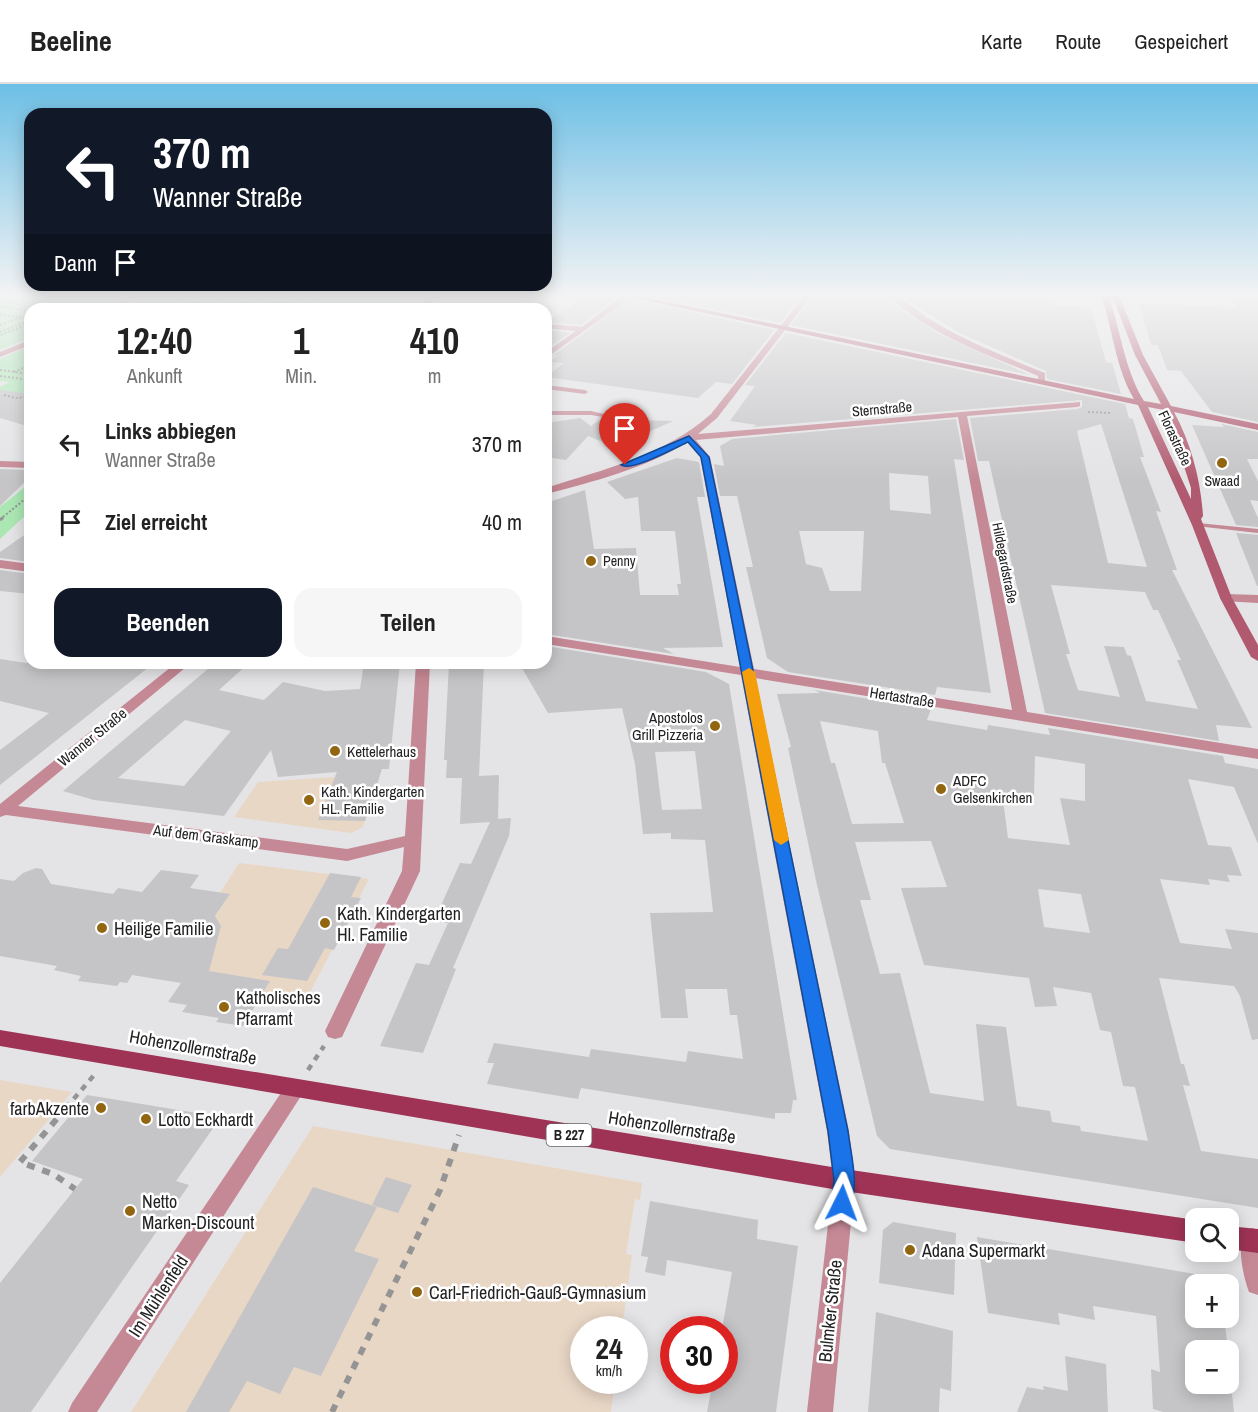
<!DOCTYPE html>
<html lang="de">
<head>
<meta charset="utf-8">
<style>
	body { margin:0; font-family:"Archivo Narrow",sans-serif; background:#f6f6f6; color:#222; height:100vh; display:flex; flex-direction:column; font-size:22px; white-space:nowrap }
	* { box-sizing:border-box; margin:0 }
	p { font-size:20px; color:#767676 }
	.icon { flex:none; width:33px; height:33px; fill:none; stroke:currentColor; stroke-width:2; stroke-linecap:round; stroke-linejoin:round }
	.map { position:relative; flex:1; overflow:hidden }
	.details { position:absolute; left:24px; top:219px; width:528px; height:366px; display:flex; flex-direction:column; background:#fff; border-radius:18px; box-shadow:0 3px 15px #0003 }
	.details>* { flex:none }
	.top-card { position:absolute; left:24px; top:24px; width:528px; height:183px; border-radius:18px; box-shadow:0 3px 15px #0003; background:#111827; color:#fff; overflow:hidden }
	.tools { position:absolute; left:1185px; top:1124px; display:grid; gap:12px }
	.tools a { display:grid; place-items:center; width:54px; height:54px; border-radius:12px; background:#fff; box-shadow:0 3px 15px #0003; font-size:30px }
	.speed { position:absolute; left:570px; top:1232px; display:flex; gap:12px; font-size:30px; font-weight:700; text-align:center }
	.speed>* { display:grid; place-content:center; width:78px; height:78px; border-radius:50%; background:#fff; box-shadow:0 3px 15px #0003; line-height:1 }
	.speed small { font-size:15px; font-weight:400 }
	.speed .limit { border:9px solid #d22; background:#fff; color:#111 }
	.pin { position:absolute; display:grid; place-items:center; width:51px; height:51px; color:#fff; margin:-62px -26px; border-radius:50% 50% 50% 0; rotate:-45deg; box-shadow:0 0 6px #0007 }
	.pin .icon { rotate:45deg }
	.me { position:absolute; width:66px; margin:-33px; rotate:3deg; stroke-linejoin:round; filter:drop-shadow(0 0 4px #0008) }
	.turn { display:flex; align-items:center; gap:21px; height:126px; padding:0 30px; font-size:27px }
	.turn .icon { width:78px; height:78px; stroke-width:2.5 }
	.turn b { display:block; font-size:42px; line-height:51px }
	.then { display:flex; align-items:center; height:57px; padding:0 30px; background:#0003; gap:12px; font-size:22px }
	.eta { display:flex; justify-content:space-evenly; align-items:center; height:102px; text-align:center }
	.eta b { font-size:36px; font-weight:700; line-height:42px }
	.cta { display:flex; gap:12px; margin-top:auto; padding:12px 30px }
	.cta a { flex:1; height:69px; border-radius:18px; background:#111827; color:#fff; font-size:24px; font-weight:700; line-height:69px; text-align:center }
	.cta a+a { background:#f6f6f6; color:#222 }
	ul { padding:0; list-style:none }
	li { display:flex; align-items:center; gap:18px; height:78px; padding:0 30px }
	li div { flex:1 }
	li b { display:block; font-size:22px }
	li em { font-style:normal }
	header { display:flex; align-items:center; gap:36px; box-sizing:border-box; height:84px; padding:0 30px; background:#fff; border-bottom:2px solid #e0e0e0 }
	header strong { font-size:28px }
	nav { display:flex; gap:33px; margin-inline-start:auto; font-size:21px }
	.map>svg:first-child { display:block }
	.industrial { fill:#e9d7c6 }
	.green { fill:#abe7b3 }
	.building { fill:#c5c5c7; fill-rule:evenodd }
	.lines { fill:none; stroke-linecap:round; stroke-linejoin:round }
	.path-far3 { stroke:#949495; stroke-width:2; stroke-dasharray:2 2; stroke-linecap:butt }
	.path-far2 { stroke:#949495; stroke-width:3; stroke-dasharray:4 4; stroke-linecap:butt }
	.path-far1 { stroke:#949495; stroke-width:4.5; stroke-dasharray:6 6; stroke-linecap:butt }
	.path { stroke:#949495; stroke-width:6; stroke-dasharray:8 8; stroke-linecap:butt }
	.lane { fill:#c58895; fill-rule:evenodd }
	.street { fill:#c58895; fill-rule:evenodd }
	.secondary { fill:#b1596f; fill-rule:evenodd }
	.primary { fill:#9f3355; fill-rule:evenodd }
	.route { fill:#1a73e8; stroke:#114b97; stroke-width:1.5 }
	.slow { fill:#f59e0b }
	.poi-dot { fill:#926511; stroke:#fff; stroke-width:2 }
	.labels { text-anchor:middle; dominant-baseline:central; stroke-width:5; stroke-linejoin:round; paint-order:stroke }
	.far-street-label { font-size:14px; fill:#222223; stroke:#fff }
	.far-poi-label { font-size:14px; fill:#222223; stroke:#fff }
	.shield { fill:#fff; stroke:#646465; stroke-width:1.5 }
	.shield-label { font-size:14px; font-weight:bold; fill:#222223 }
	.street-label { font-size:15px; fill:#222223; stroke:#fff }
	.poi-label { font-size:15px; fill:#222223; stroke:#fff; text-anchor:start }
	.near-poi-label { font-size:18px; fill:#222223; stroke:#fff; text-anchor:start }
	.near-street-label { font-size:18px; fill:#222223; stroke:#fff }
</style>
</head>
<body>
<header>
<strong>Beeline</strong>
<nav><a>Karte</a><a>Route</a><a>Gespeichert</a></nav>
</header>
<div class="map">
<svg width="1258" height="1328" viewBox="0 0 1258 1328">
	<rect width="100%" height="100%" fill="#e4e4e6"/>
	<g class="industrial">
		<path d="M382 685 363 743 351 749 234 733 258 698 335 693 336 689Z"/>
		<path d="M239 779 369 795 306 916 262 911 269 898 227 890 224 893 206 890 213 836 228 813 220 809Z"/>
		<path d="M0 996 72 1008 0 1093Z"/>
		<path d="M313 1042 642 1099 640 1116 635 1115 626 1170 632 1171 622 1245H584V1296H615L611 1328H131Z"/>
	</g>
	<g class="green">
		<path d="M0 211H129L97 225H30V253L0 266Z"/>
		<path d="M148 211H409L384 225H116Z"/>
		<path d="M30 262V319L0 315V303L9 298 0 297V275Z"/>
		<path d="M30 399V427L0 455V423Z"/>
	</g>
	<g class="building">
		<path d="M589 211 618 212 581 241 546 238Z"/>
		<path d="M646 211H802L780 239Z"/>
		<path d="M814 211H886L903 227 939 250 1030 291 791 241Z"/>
		<path d="M898 211H1024L1023 215 1053 217 1054 221 1091 224 1106 278 1112 279 1121 310 1047 295 1046 287 960 249Z"/>
		<path d="M1231 211H1258V338L1212 328 1181 287 1167 286 1158 261H1151L1139 219 1238 224Z"/>
		<path d="M630 215 774 246 732 300 716 298 698 314 546 293 564 279 550 278 558 271H554Z"/>
		<path d="M546 246 570 249 546 265Z"/>
		<path d="M786 249 1125 320 1129 334 1133 335 1144 373H1140L1161 428 1156 427 1177 486H1172L1252 644 1216 641 1219 657 1045 629 989 377H978L970 334 1077 325 1082 323V316L753 343 757 341 730 337 755 302 745 301ZM1101 340 1147 483 1108 479 1077 347ZM1051 501 1145 508 1153 526H1158L1181 576H1177L1198 625 1146 617 1131 572 1127 571 1124 563 1104 562 1120 613 1078 606 1066 570H1070Z"/>
		<path d="M0 306 30 310V343L0 334Z"/>
		<path d="M580 334 591 342 601 335 673 337 615 363 588 352 566 376 546 373V339Z"/>
		<path d="M956 335 964 376 954 375 991 609 937 603 935 611 788 588 767 574 746 483H753L737 412H720L714 380 724 382 720 362 732 355ZM889 389 928 392 931 430 890 426ZM799 447H864L861 507H830L822 484 806 480Z"/>
		<path d="M1221 340 1258 348V375H1247L1258 397V417L1250 416 1258 434V443L1236 441 1192 341 1224 343Z"/>
		<path d="M677 374 699 378 705 413H697L723 563 663 564 674 570 546 550V419L585 406 594 465 636 464 640 511H679L677 500H681L675 447H641L638 413 625 415 607 398Z"/>
		<path d="M0 385 30 386V393L0 422Z"/>
		<path d="M30 447V478L0 474V468Z"/>
		<path d="M1236 449 1258 451V502H1257Z"/>
		<path d="M0 486 30 490V510L0 507Z"/>
		<path d="M546 562 706 588 729 600 797 1016H793L791 1029H775V1035L581 1004 578 1015 487 1000 494 979H487L494 959 589 973 591 965 686 978 688 967 743 975 737 931H730L727 905H685L688 934H661L650 829 713 828 705 756 671 755V749L643 750 635 680 622 624 548 629 519 579H546ZM695 667 702 725 662 726 655 668Z"/>
		<path d="M0 575 26 579H95L118 584 125 579H154L0 701V666L49 629 0 617Z"/>
		<path d="M215 579H249L219 606 264 616 283 598 325 607 360 605 364 579H400L389 685H382L365 737 318 736 337 688 278 693 271 666 224 732 94 716 63 707ZM185 636 231 647 184 702 118 694Z"/>
		<path d="M449 579H484L479 692 499 691 498 735 511 734 509 752 453 884 456 885 423 969 380 962 416 879 429 881 448 839 434 837 460 779 471 780 490 738 460 740 462 694H446L447 676H444Z"/>
		<path d="M814 606 931 625 927 636 987 646 988 641 1050 651 1048 644 1223 672 1225 679 1258 685V760L1234 703 1188 695 1208 761 1231 763 1242 792 1227 791 1230 798 1208 795 1210 801 1160 795 1180 859 1232 865 1225 845 1258 849V955L1252 956 1240 912 1234 902 1159 894 1181 980H1184L1190 1002 1183 1001 1201 1067 1258 1075V1124L890 1065 877 1052 817 801 788 664 791 663 777 610 820 609ZM820 637 878 647 882 679H885L904 739 852 740 835 679H831ZM1035 672 1085 680V717L1060 714 1070 761 1008 754 1003 716 1009 717 1008 708 1034 711ZM931 757 947 803 901 804 924 881 1029 894 1035 923 1057 922 1053 903 1091 909 1100 946 1111 948 1123 1002 1135 1003 1148 1057 1081 1047 1080 1042 1052 1038 1050 1027 1017 1022 1006 943 976 940 984 1017 930 1009 900 889 880 890 860 816H871L855 758ZM1038 805 1081 810 1090 849 1044 843Z"/>
		<path d="M36 784 42 785 51 800 113 810 118 804 142 808 161 786 199 791 190 804 230 810 215 832 221 842 209 887 270 897 243 942 216 938 219 934 182 928 187 921 168 918 181 899 132 891 127 899 120 898 117 902 78 897 81 892 54 886 57 882 0 872V795L14 797 23 789Z"/>
		<path d="M330 789 361 793 351 813 361 814 334 866 325 864 307 897 262 891 278 864 288 865Z"/>
		<path d="M87 1011 221 1033 176 1097 189 1101 31 1328H0V1199L83 1095 32 1077Z"/>
		<path d="M386 1093 412 1101 398 1129 372 1121Z"/>
		<path d="M313 1103 377 1123 354 1167 379 1175 321 1292 294 1283 280 1310 247 1297 229 1328H186Z"/>
		<path d="M650 1117 758 1136 757 1155 798 1162 776 1328H707L713 1296H724V1245H722L732 1188 667 1176 665 1192 645 1188 648 1173 641 1172Z"/>
		<path d="M893 1138 956 1149 954 1211 879 1199 883 1146Z"/>
		<path d="M977 1153 1207 1192 1215 1200H1196V1233H1224L1228 1266H1196V1299H1228V1272L1234 1328H1163L1153 1325 1151 1285 1160 1288 1156 1232 1093 1222 1095 1236 1058 1229 1060 1241 988 1229Z"/>
		<path d="M876 1228 953 1247 951 1307 940 1304 939 1328H868Z"/>
		<path d="M1065 1272 1106 1280 1108 1328H1017L1027 1303 1044 1306 1043 1302 1068 1307Z"/>
	</g>
	<g class="lines">
		<g class="path-far3">
			<path d="M184 211 282 225"/>
			<path d="M226 211 306 222"/>
			<path d="M261 211 313 218"/>
			<path d="M166 214 208 220 196 225"/>
			<path d="M0 215 11 211"/>
			<path d="M0 217 40 225"/>
			<path d="M9 218 28 211"/>
			<path d="M311 219 326 211"/>
			<path d="M19 221 43 211"/>
			<path d="M0 222 30 228"/>
			<path d="M30 222 58 211"/>
			<path d="M147 222 171 211"/>
			<path d="M362 223 379 225"/>
			<path d="M40 225 75 211"/>
			<path d="M57 225 92 211"/>
			<path d="M73 225 98 215"/>
			<path d="M213 225 226 219"/>
			<path d="M230 225 241 220"/>
			<path d="M329 225 355 211"/>
			<path d="M357 225 382 211"/>
			<path d="M0 230 30 235"/>
			<path d="M0 241 30 230"/>
			<path d="M0 248 22 239H30"/>
			<path d="M1 251 28 240"/>
			<path d="M0 286 30 290"/>
			<path d="M14 288 30 281"/>
			<path d="M0 292 30 296"/>
			<path d="M4 311 16 314 30 313"/>
			<path d="M1088 328 1111 329"/>
			<path d="M3 433 30 411"/>
		</g>
		<path class="path-far2" d="M0 436 5 432"/>
		<g class="path-far1">
			<path d="M308 986 324 962"/>
			<path d="M66 1024 95 990"/>
		</g>
		<g class="path">
			<path d="M67 1023 20 1078 53 1090 75 1105"/>
			<path d="M332 1328 440 1106 459 1051"/>
		</g>
		<g class="lane">
			<path d="M546 301 585 306 588 308 585 310 546 305Z"/>
			<path d="M546 327H591L612 332 609 334 591 331H546Z"/>
			<path d="M1198 439 1258 445V449L1196 442V440Z"/>
		</g>
		<g class="street">
			<path d="M133 211H142L113 225H103Z"/>
			<path d="M435 211H443L420 225H411Z"/>
			<path d="M623 211H630L625 218 546 274V268L576 247 546 244V240L582 243Z"/>
			<path d="M805 211H812L717 334 698 350 1080 318V322L1077 323 967 332 1027 628 1258 665V675L755 594 849 1047 855 1096 833 1328H807L833 1096 827 1047 741 591 546 560V552L740 583 700 373 687 358C647 384 592 398 546 410V404C604 385 664 372 711 330ZM958 333 1012 626 754 585 710 373 696 356Z"/>
			<path d="M888 211C903 211 918 229 931 236 967 258 1006 273 1045 289V298L1038 300V292C987 270 928 251 888 211Z"/>
			<path d="M1083 211H1103L1120 215 1117 217Z"/>
			<path d="M30 256V261L0 273V268Z"/>
			<path d="M0 377 30 378V384L0 383Z"/>
			<path d="M0 476 30 480V488L0 484Z"/>
			<path d="M1226 510 1258 511V519L1222 517 1220 514 1222 511Z"/>
			<path d="M176 579H191L18 722 347 765 405 752 416 579H430L420 787 342 953 335 955 328 953 325 947 402 787 404 763 347 777 6 731 0 733V720Z"/>
			<path d="M294 997 301 1000 305 1006 301 1012 97 1328H68L72 1319 287 1000Z"/>
			<path d="M1252 1144 1258 1147V1211L1249 1208C1243 1192 1237 1164 1244 1148Z"/>
		</g>
		<path class="secondary" d="M620 211H634L1134 315C1115 283 1113 245 1101 211H1108C1121 246 1124 285 1144 317L1161 320 1135 271 1112 211H1119L1143 271 1171 322 1258 340V346L1174 328C1191 359 1201 397 1203 432L1201 435 1232 514 1258 561V577L1251 573 1220 514 1192 441 1138 321ZM1148 323 1164 326 1170 339 1191 404V415Z"/>
		<g class="primary">
			<path d="M0 946 844 1085 1196 1136V1159L844 1107 0 962Z"/>
			<path d="M1228 1142 1258 1145V1169L1228 1165Z"/>
		</g>
	</g>
	<linearGradient id="sky" x2="0" y2="1"><stop stop-color="#6cbfe5"/><stop offset="0.53" stop-color="#f3f3f4"/><stop offset="1" stop-color="#f3f3f4" stop-opacity="0"/></linearGradient>
	<rect width="1258" height="397" fill="url(#sky)"/>
	<path class="route" d="M689 352 709 373 848 1047C851 1072 860 1102 849 1126L842 1129 834 1126 831 1119 834 1096 828 1047 701 373 688 358C675 364 631 388 621 381Z"/>
	<path class="slow" d="M749 584 755 588 789 756 781 761 774 756 742 588Z"/>
	<g class="poi-dot">
		<circle cx="1222" cy="379" r="6"/>
		<circle cx="591" cy="477" r="6"/>
		<circle cx="715" cy="642" r="6"/>
		<circle cx="335" cy="667" r="6"/>
		<circle cx="941" cy="705" r="6"/>
		<circle cx="309" cy="716" r="6"/>
		<circle cx="325" cy="839" r="6"/>
		<circle cx="102" cy="844" r="6"/>
		<circle cx="224" cy="923" r="6"/>
		<circle cx="101" cy="1024" r="6"/>
		<circle cx="146" cy="1035" r="6"/>
		<circle cx="130" cy="1127" r="6"/>
		<circle cx="910" cy="1166" r="6"/>
		<circle cx="417" cy="1208" r="6"/>
	</g>
	<g class="labels">
		<g class="far-street-label">
			<text transform="translate(882 325) rotate(-5)">Sternstraße</text>
			<text transform="translate(1175 354) rotate(65)">Florastraße</text>
			<text transform="translate(1005 479) rotate(79)">Hildegardstraße</text>
		</g>
		<g class="far-poi-label">
			<text x="1222" y="397">Swaad</text>
			<text x="603" y="477" text-anchor="start">Penny</text>
		</g>
		<rect class="shield" x="546.5" y="1040" width="45" height="22" rx="4.5"/>
		<g class="shield-label">
			<text x="569" y="1051">B 227</text>
		</g>
		<g class="street-label">
			<text transform="translate(902 613) rotate(9)">Hertastraße</text>
			<text transform="translate(92 653) rotate(-39)">Wanner Straße</text>
			<text transform="translate(206 752) rotate(7)">Auf dem Graskamp</text>
		</g>
		<g class="poi-label">
			<text x="703" y="633" text-anchor="end">Apostolos<tspan x="703" dy="17">Grill Pizzeria</tspan></text>
			<text x="347" y="667">Kettelerhaus</text>
			<text x="953" y="696">ADFC<tspan x="953" dy="17">Gelsenkirchen</tspan></text>
			<text x="321" y="707">Kath. Kindergarten<tspan x="321" dy="17">HL. Familie</tspan></text>
		</g>
		<g class="near-poi-label">
			<text x="337" y="829">Kath. Kindergarten<tspan x="337" dy="21">Hl. Familie</tspan></text>
			<text x="114" y="844">Heilige Familie</text>
			<text x="236" y="913">Katholisches<tspan x="236" dy="21">Pfarramt</tspan></text>
			<text x="89" y="1024" text-anchor="end">farbAkzente</text>
			<text x="158" y="1035">Lotto Eckhardt</text>
			<text x="142" y="1117">Netto<tspan x="142" dy="21">Marken-Discount</tspan></text>
			<text x="922" y="1166">Adana Supermarkt</text>
			<text x="429" y="1208">Carl-Friedrich-Gauß-Gymnasium</text>
		</g>
		<g class="near-street-label">
			<text transform="translate(193 963) rotate(10)">Hohenzollernstraße</text>
			<text transform="translate(672 1043) rotate(9)">Hohenzollernstraße</text>
			<text transform="translate(158 1212) rotate(-57)">Im Mühlenfeld</text>
			<text transform="translate(830 1227) rotate(-84)">Bulmker Straße</text>
		</g>
	</g>
</svg>
<div class="tools">
<a><svg class="icon" aria-label="search" viewBox="0 0 24 24"><circle cx="10" cy="10" r="6"/><path d="M15 15l6 6"/></svg></a>
<a>+</a>
<a>−</a>
</div>
<div class="speed"><div>24<small>km/h</small></div><div class="limit">30</div></div>
<div class="pin" style="left:625px;top:381px;background:#d93025"><svg class="icon" aria-label="arrive" viewBox="0 0 24 24"><path d="M6 21V4h12l-3 4 3 4H6"/></svg></div>
<svg class="me" style="left:842px;top:1119px" viewBox="-20 -20 40 40"><path d="M0-17L14 15 0 8-14 15z" fill="#1a73e8" stroke="#fff" stroke-width="4"/></svg>
<div class="top-card">
<div class="turn"><svg class="icon" aria-label="left" viewBox="0 0 24 24"><path d="M17 20v-9H6M10 6l-5 5 5 5"/></svg><div><b>370 m</b>Wanner Straße</div></div>
<div class="then">Dann<svg class="icon" aria-label="arrive" viewBox="0 0 24 24"><path d="M6 21V4h12l-3 4 3 4H6"/></svg></div>
</div>
<section class="details">
<div class="eta">
<div><b>12:40</b><p>Ankunft</p></div>
<div><b>1</b><p>Min.</p></div>
<div><b>410</b><p>m</p></div>
</div>
<ul>
<li><svg class="icon" aria-label="left" viewBox="0 0 24 24"><path d="M17 20v-9H6M10 6l-5 5 5 5"/></svg><div><b>Links abbiegen</b><p>Wanner Straße</p></div><em>370 m</em></li>
<li><svg class="icon" aria-label="arrive" viewBox="0 0 24 24"><path d="M6 21V4h12l-3 4 3 4H6"/></svg><div><b>Ziel erreicht</b></div><em>40 m</em></li>
</ul>
<div class="cta"><a>Beenden</a><a>Teilen</a></div>
</section>
</div>
</body>
</html>
